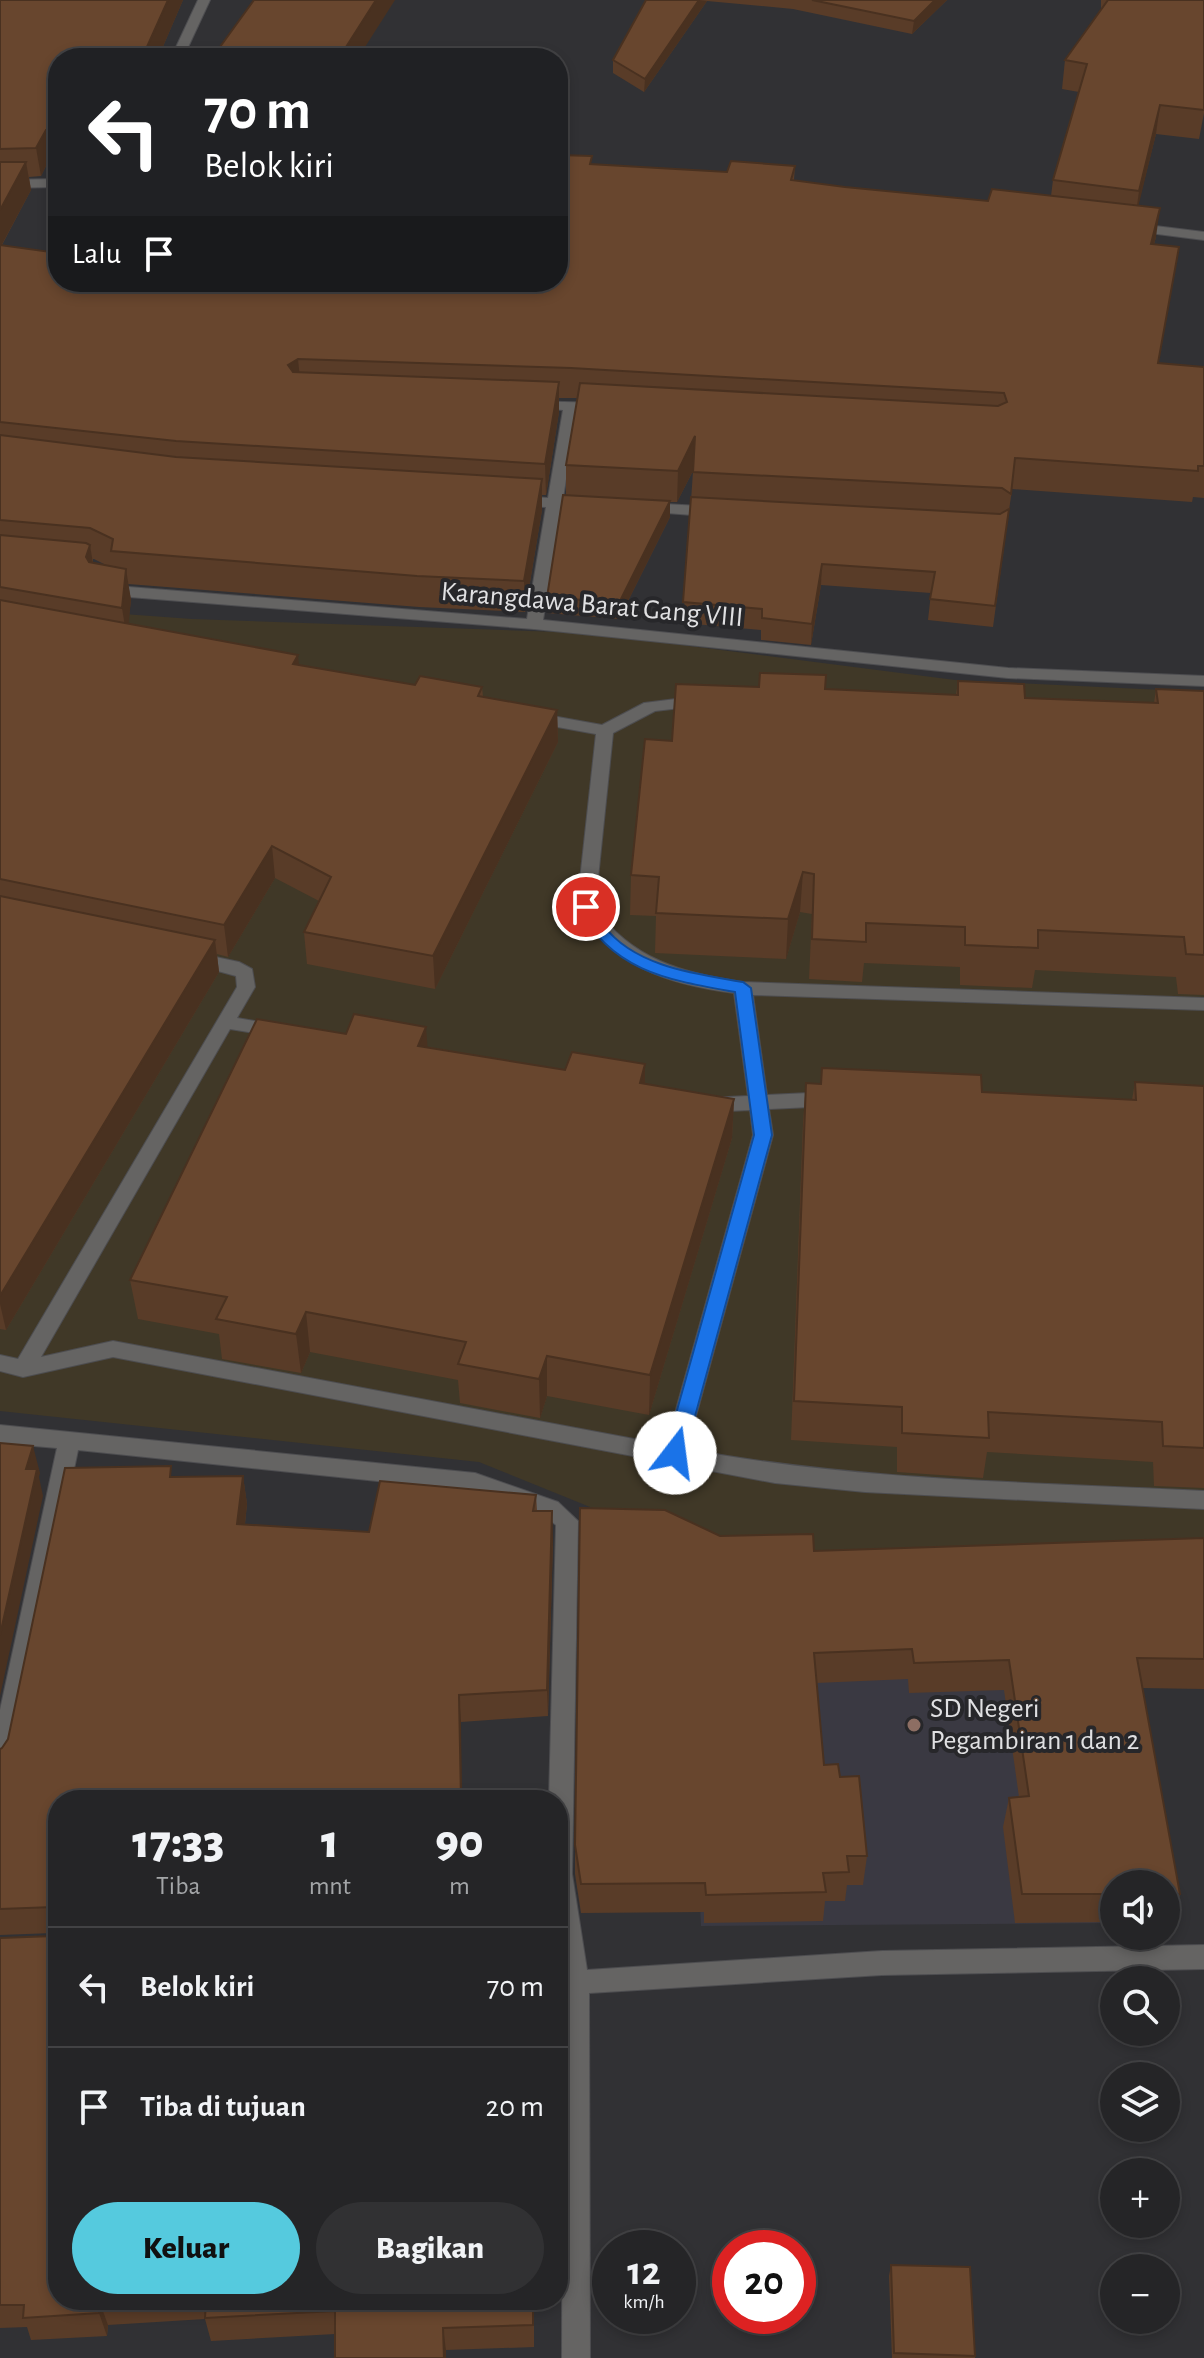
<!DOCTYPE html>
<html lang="id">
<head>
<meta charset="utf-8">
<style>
	body { margin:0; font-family:"Alegreya Sans",sans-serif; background:#313133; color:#f1f3f6; height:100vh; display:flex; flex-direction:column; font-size:30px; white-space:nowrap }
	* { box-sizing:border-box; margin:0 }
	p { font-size:26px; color:#a3a5a7 }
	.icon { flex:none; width:44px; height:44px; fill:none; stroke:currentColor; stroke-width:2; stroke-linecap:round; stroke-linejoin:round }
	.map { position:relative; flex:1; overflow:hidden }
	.details { position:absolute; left:48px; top:1790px; width:520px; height:520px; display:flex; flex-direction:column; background:#252527; border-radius:32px; box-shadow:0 4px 12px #0003,0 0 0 2px #424244 }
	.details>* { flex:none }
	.guide { position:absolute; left:48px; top:48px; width:520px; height:244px; border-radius:32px; box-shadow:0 4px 12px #0003,0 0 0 2px #424244; background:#202124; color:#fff; overflow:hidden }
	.tools { position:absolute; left:1100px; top:1870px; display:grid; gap:16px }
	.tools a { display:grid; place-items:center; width:80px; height:80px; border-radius:50%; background:#252527; box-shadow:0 4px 12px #0003,0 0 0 2px #424244; font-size:40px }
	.speed { position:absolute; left:592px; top:2230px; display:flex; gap:16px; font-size:40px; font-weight:700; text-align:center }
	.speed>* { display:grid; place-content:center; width:104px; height:104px; border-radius:50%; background:#252527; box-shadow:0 4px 12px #0003,0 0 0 2px #424244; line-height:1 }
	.speed small { font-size:20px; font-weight:400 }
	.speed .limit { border:12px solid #d22; background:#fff; color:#111 }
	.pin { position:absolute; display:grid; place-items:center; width:68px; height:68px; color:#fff; margin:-34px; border:4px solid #fff; border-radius:50%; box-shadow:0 2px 8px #0007 }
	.me { position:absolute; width:88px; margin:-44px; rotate:15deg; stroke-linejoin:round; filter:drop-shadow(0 0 6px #0008) }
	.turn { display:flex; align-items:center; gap:28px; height:168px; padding:0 24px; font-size:36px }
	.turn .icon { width:104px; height:104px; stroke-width:2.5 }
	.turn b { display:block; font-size:56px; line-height:68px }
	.then { display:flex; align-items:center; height:76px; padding:0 24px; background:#0003; gap:16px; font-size:30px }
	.eta { display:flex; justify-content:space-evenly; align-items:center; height:136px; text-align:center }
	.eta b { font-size:48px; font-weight:800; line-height:56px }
	.action { display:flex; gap:16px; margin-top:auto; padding:16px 24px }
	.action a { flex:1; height:92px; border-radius:48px; background:#55cade; color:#111; font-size:32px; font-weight:800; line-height:92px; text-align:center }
	.action a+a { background:#313133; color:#f1f3f6 }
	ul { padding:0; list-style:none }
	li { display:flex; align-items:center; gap:24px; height:120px; padding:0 24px; border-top:2px solid #424244 }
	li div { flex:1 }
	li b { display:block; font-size:30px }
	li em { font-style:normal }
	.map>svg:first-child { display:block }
	.industrial { fill:#403827 }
	.built { fill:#3a3942 }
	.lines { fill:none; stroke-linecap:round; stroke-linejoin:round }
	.lane-casing { stroke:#4d4d50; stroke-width:2 }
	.street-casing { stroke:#4d4d50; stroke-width:2 }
	.lane { fill:#656463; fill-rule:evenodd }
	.street { fill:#656463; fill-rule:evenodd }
	.wall { fill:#593c28; fill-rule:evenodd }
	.shaded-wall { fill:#493120 }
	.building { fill:#68462e; stroke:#493120; stroke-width:2 }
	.route { fill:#1a73e8; stroke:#114b97; stroke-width:2 }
	.education-dot { fill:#8d6e63; stroke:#27272a; stroke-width:3 }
	.labels { text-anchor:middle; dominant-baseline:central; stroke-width:8; stroke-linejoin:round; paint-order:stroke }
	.street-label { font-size:28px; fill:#e0e0e2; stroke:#27272a }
	.poi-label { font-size:28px; fill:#e0e0e2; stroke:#27272a; text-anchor:start }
</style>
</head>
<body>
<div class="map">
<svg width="1204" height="2358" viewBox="0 0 1204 2358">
	<rect width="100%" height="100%" fill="#313134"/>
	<path class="industrial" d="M0 605 192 619 588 633 955 680 1204 692V1567L716 1558 479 1462 0 1411Z"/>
	<path class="built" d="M682 1544 716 1558 1108 1565 1114 1923 701 1926Z"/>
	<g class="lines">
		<g class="lane-casing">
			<path id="lane" d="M700 696 708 701 706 705 655 711 613 733 595 907C630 959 684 974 743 982L1204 998V1010L753 995 767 1095 831 1092 841 1099 831 1106 769 1109 773 1135 687 1449C858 1481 1031 1482 1204 1491V1509L865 1492 775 1483 113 1357 23 1377 0 1371V1355L18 1359 237 987 236 976 185 962 183 958 185 954 192 952 239 962 252 969 255 987 237 1018 278 1025 287 1031 278 1037 230 1029 41 1357 113 1341 666 1445 753 1135 750 1110 707 1112 697 1105 707 1098 748 1096 734 993C666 984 615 967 577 907L596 734 530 722 522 717 530 712 602 725 644 703Z"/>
		</g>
		<g class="street-casing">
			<g id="street">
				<path d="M198 0H210L183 58H171Z"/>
				<path d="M58 179V187L0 188V180Z"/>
				<path d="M1131 223 1204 232V240L1126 230 1124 227Z"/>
				<path d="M528 401 601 403 608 407 601 411 577 410 563 498 590 499 598 504 590 509 561 507 543 620 1008 668 1204 676V686L1008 678 534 629 104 595 96 590 104 585 527 619 546 507 518 506 510 501 518 496 548 498 563 410 528 407Z"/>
				<path d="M646 503 718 507 726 512 718 517 641 511 638 508Z"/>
				<path d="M0 1425 475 1473 558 1502 578 1521 572 1874 587 1970 882 1951 1204 1945V1969L882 1975 589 1993 590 2358H562L563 1982 558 1946V1800H549L556 1525 542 1514 474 1491 78 1450 12 1765 9 1772 0 1775V1710L57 1448 0 1443Z"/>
			</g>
		</g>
		<use href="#lane" class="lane"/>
		<use href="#street" class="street"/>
	</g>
	<g class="wall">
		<path d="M0 0H183L158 58H58V159L50 158 41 176 29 177 31 190 2 245 58 282 592 164 727 172 795 166 794 180 845 187 988 201 1051 196 1053 180 1079 92 1062 89 1065 60 1101 11V0H1204V113L1199 139 1156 134 1138 205 1156 237 1154 244 1174 276 1158 363 1204 367V498L1193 497 1192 502 1012 489 993 627 928 620 931 593 821 585 811 645 761 640V630L683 623 693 471 677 502H670V517L619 619 547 613V597L566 495V465L578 398H559V412L546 495H542V510L525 612 419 607 128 584 131 600 128 624 299 665 415 685 482 687 483 697 557 710 558 742 435 989 307 964 304 932 319 901 275 878 228 957 217 954 219 972 6 1330 0 1329ZM93 559H94L108 566 93 563Z"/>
		<path d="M646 0H947L912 34 793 9 707 1 644 92 613 73V60Z"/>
		<path d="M958 681 1025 698 1154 703 1156 689 1204 691V995L1178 994 1176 977 1035 970 1032 988 960 985V967L864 963 862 982 809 979 812 914 800 912 786 959 655 953 656 916 630 915 631 875 672 741 825 689 956 695Z"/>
		<path d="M428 1047 565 1070 645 1064V1084L734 1099 732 1138 649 1415 547 1396 540 1418 460 1403 458 1380 310 1352 301 1373 222 1359 219 1334 138 1319 130 1280Z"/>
		<path d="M1135 1082 1204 1086V1488L1154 1486 1153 1462 987 1452 983 1478 897 1472V1447L791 1440 803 1123 806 1083 1132 1100Z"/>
		<path d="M243 1476 247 1504 245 1524 369 1532 536 1495 537 1511 553 1539 548 1716 461 1722 58 2300H534V2347L446 2350 335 2334 211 2341 205 2319 108 2325 107 2336 31 2340 27 2327 0 2328V1938L53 1936V1933L0 1935V1749L2 1748 173 1477Z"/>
		<path d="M720 1536 814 1551 1204 1538V1689L1142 1688 1180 1894 1172 1922H1166V1884H1114V1922L1015 1923 1003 1827 1009 1798 1019 1797 1004 1690 909 1693 908 1679 816 1683 824 1765 840 1777 867 1856 863 1885H847L845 1901H825L823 1921 704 1923V1912L581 1913 575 1874V1845Z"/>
		<path d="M891 2265 975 2356V2358H892L889 2276Z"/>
	</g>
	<g class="shaded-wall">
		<path d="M168 0H183L158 58H142Z"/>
		<path d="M376 0H395L358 58H339Z"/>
		<path d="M699 0 707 1 644 92 645 79Z"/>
		<path d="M935 0H947L912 34 914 21Z"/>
		<path d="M1160 105 1156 134 1135 220 1139 191Z"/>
		<path d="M46 130 50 158 41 176 36 148Z"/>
		<path d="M26 162 31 190 0 248V210Z"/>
		<path d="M1160 208 1156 237 1146 273 1151 244Z"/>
		<path d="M298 359 301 389 288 365Z"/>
		<path d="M559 382V412L546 495 545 464Z"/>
		<path d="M695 436V467L677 502 678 471Z"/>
		<path d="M542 479V510L525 612 524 581Z"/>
		<path d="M670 501V517L619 619V603Z"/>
		<path d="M90 545 95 576 86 557Z"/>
		<path d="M822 564 821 585 811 645 812 624Z"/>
		<path d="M126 569 131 600 127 639 122 608Z"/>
		<path d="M298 655 301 686 293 664Z"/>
		<path d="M557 710 558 742 435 989 433 956Z"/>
		<path d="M272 846 275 878 228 957 224 925Z"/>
		<path d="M803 872 800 912 786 959 788 919Z"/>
		<path d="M215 940 219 972 6 1330 0 1304V1296Z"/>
		<path d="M426 1027 429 1067 418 1046Z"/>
		<path d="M645 1064V1104L640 1083Z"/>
		<path d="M734 1099 732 1138 649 1415 650 1375Z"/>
		<path d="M306 1312 310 1352 301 1373 296 1334Z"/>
		<path d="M547 1356V1396L540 1418 539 1379Z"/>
		<path d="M33 1446 40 1473 39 1477 43 1496 0 1696V1635L26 1469Z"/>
		<path d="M243 1476 247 1504 242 1551 237 1524Z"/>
		<path d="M552 1511 553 1539 548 1716 547 1690Z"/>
		<path d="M459 1695 461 1722 462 1800H461Z"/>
		<path d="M100 2303 108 2325 107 2336 99 2313Z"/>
		<path d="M443 2328 446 2350V2358H444Z"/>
	</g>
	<g class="building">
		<path d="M0 0H168L142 58H58V127L57 130H46L36 148 0 149Z"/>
		<path d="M254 0H376L339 58H212Z"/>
		<path d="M646 0H699L645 79 613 60Z"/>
		<path d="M812 0H935L914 21Z"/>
		<path d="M1108 0H1204V110L1160 105 1139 191 1053 180 1087 64 1065 60Z"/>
		<path d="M558 155 592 156 590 164 727 172 731 161 795 166 791 180 845 187 988 201 992 189 1160 208 1151 244 1179 247 1158 363 1204 367V466H1198V471L1015 458 1011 494 1002 488 693 472 695 436 678 471 566 465 580 383 998 406 1007 402 1004 393 571 368 298 359 288 365 293 372 559 382 545 464 176 441 0 422V245L58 253V282H558Z"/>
		<path d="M0 162H26L0 210Z"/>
		<path d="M0 435 176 457 542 479 524 581 417 576 111 551 113 539 90 528 0 520Z"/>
		<path d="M563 495 670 501 619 603 547 597Z"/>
		<path d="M691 497 1000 514 1009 509 995 606 930 599 935 572 822 564 812 624 762 618V609L683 602Z"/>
		<path d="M0 535 86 543 90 545 86 557 89 562 126 569 122 608 0 587Z"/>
		<path d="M0 600 298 655 293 664 415 685 420 676 482 687 478 696 557 710 433 956 304 932 331 877 272 846 224 925 0 879Z"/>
		<path d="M760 673 826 675 825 689 958 695V681L1024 684 1025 698 1158 703 1156 689 1204 691V955L1186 954 1184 937 1038 930V948L965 945V927L866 923V942L812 939 814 874 803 872 788 919 656 913 659 877 631 875 645 739 672 741 676 684 759 687Z"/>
		<path d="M0 896 215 940 0 1296Z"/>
		<path d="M354 1014 426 1027 418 1046 565 1070 572 1052 645 1064 640 1083 734 1099 650 1375 547 1356 539 1379 458 1364 466 1342 306 1312 296 1334 216 1319 227 1297 130 1280 257 1019 346 1034Z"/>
		<path d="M822 1068 981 1075 982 1092 1136 1100 1135 1082 1204 1086V1448L1163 1446 1162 1422 988 1412 989 1438 902 1433V1407L794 1401 806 1083 821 1084Z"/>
		<path d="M0 1443 33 1446 26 1469H37L0 1635Z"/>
		<path d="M171 1466 170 1477 243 1476 237 1524 369 1532 380 1481 536 1495 533 1511H552L547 1690 459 1695 461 1800H58V2300H139L100 2303 99 2313 23 2318 24 2305H0V1938L53 1936V1907L0 1909V1749L2 1748 8 1739 65 1468Z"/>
		<path d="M580 1508 665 1510 720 1536 813 1534 814 1551 1204 1538V1659L1137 1658 1180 1894H1166V1884H1114V1894H1022L1009 1798 1029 1796 1009 1660 914 1663 912 1649 814 1653 824 1765 838 1764 840 1777 859 1776 867 1856H847L849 1872 823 1873 826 1892 706 1895 705 1883 581 1884 575 1845Z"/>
		<path d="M891 2265 970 2267 975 2356 894 2353Z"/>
		<path d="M206 2300H533V2325L443 2328 444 2358H335V2311L205 2318Z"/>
	</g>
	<path class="route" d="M586 902 592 904C596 911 599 919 604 926 635 967 697 974 743 982L751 988 772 1135 685 1453 675 1461 665 1453 754 1135 735 992C669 980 612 972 578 907Z"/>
	<circle class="education-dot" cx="914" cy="1725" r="8"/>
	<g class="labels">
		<g class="street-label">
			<text transform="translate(592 605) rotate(5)">Karangdawa Barat Gang VIII</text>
		</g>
		<g class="poi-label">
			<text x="930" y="1709">SD Negeri<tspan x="930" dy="32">Pegambiran 1 dan 2</tspan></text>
		</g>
	</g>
</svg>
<div class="tools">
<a><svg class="icon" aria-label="sound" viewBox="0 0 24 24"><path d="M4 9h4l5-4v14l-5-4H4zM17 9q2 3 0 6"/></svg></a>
<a><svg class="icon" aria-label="search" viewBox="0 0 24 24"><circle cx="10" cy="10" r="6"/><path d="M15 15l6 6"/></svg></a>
<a><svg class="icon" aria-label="layers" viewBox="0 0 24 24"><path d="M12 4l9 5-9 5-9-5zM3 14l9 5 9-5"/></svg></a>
<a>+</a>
<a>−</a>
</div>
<div class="speed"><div>12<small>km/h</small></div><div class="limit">20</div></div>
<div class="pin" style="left:586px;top:907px;background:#d93025"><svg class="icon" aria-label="arrive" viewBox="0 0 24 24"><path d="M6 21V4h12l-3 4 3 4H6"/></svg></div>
<svg class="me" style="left:675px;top:1453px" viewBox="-20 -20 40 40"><circle r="19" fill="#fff"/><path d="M0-13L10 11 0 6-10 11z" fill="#1a73e8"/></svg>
<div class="guide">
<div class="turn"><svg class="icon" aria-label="left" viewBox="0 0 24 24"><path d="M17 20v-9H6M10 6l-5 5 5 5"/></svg><div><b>70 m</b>Belok kiri</div></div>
<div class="then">Lalu<svg class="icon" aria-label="arrive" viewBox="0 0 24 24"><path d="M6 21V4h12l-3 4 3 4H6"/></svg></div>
</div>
<section class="details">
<div class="eta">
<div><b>17:33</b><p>Tiba</p></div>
<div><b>1</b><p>mnt</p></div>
<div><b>90</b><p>m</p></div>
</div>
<ul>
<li><svg class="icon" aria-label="left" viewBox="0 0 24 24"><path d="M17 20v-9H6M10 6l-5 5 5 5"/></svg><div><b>Belok kiri</b></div><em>70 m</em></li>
<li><svg class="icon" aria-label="arrive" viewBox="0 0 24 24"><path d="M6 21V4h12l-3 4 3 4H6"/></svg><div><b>Tiba di tujuan</b></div><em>20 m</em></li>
</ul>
<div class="action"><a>Keluar</a><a>Bagikan</a></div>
</section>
</div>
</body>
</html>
